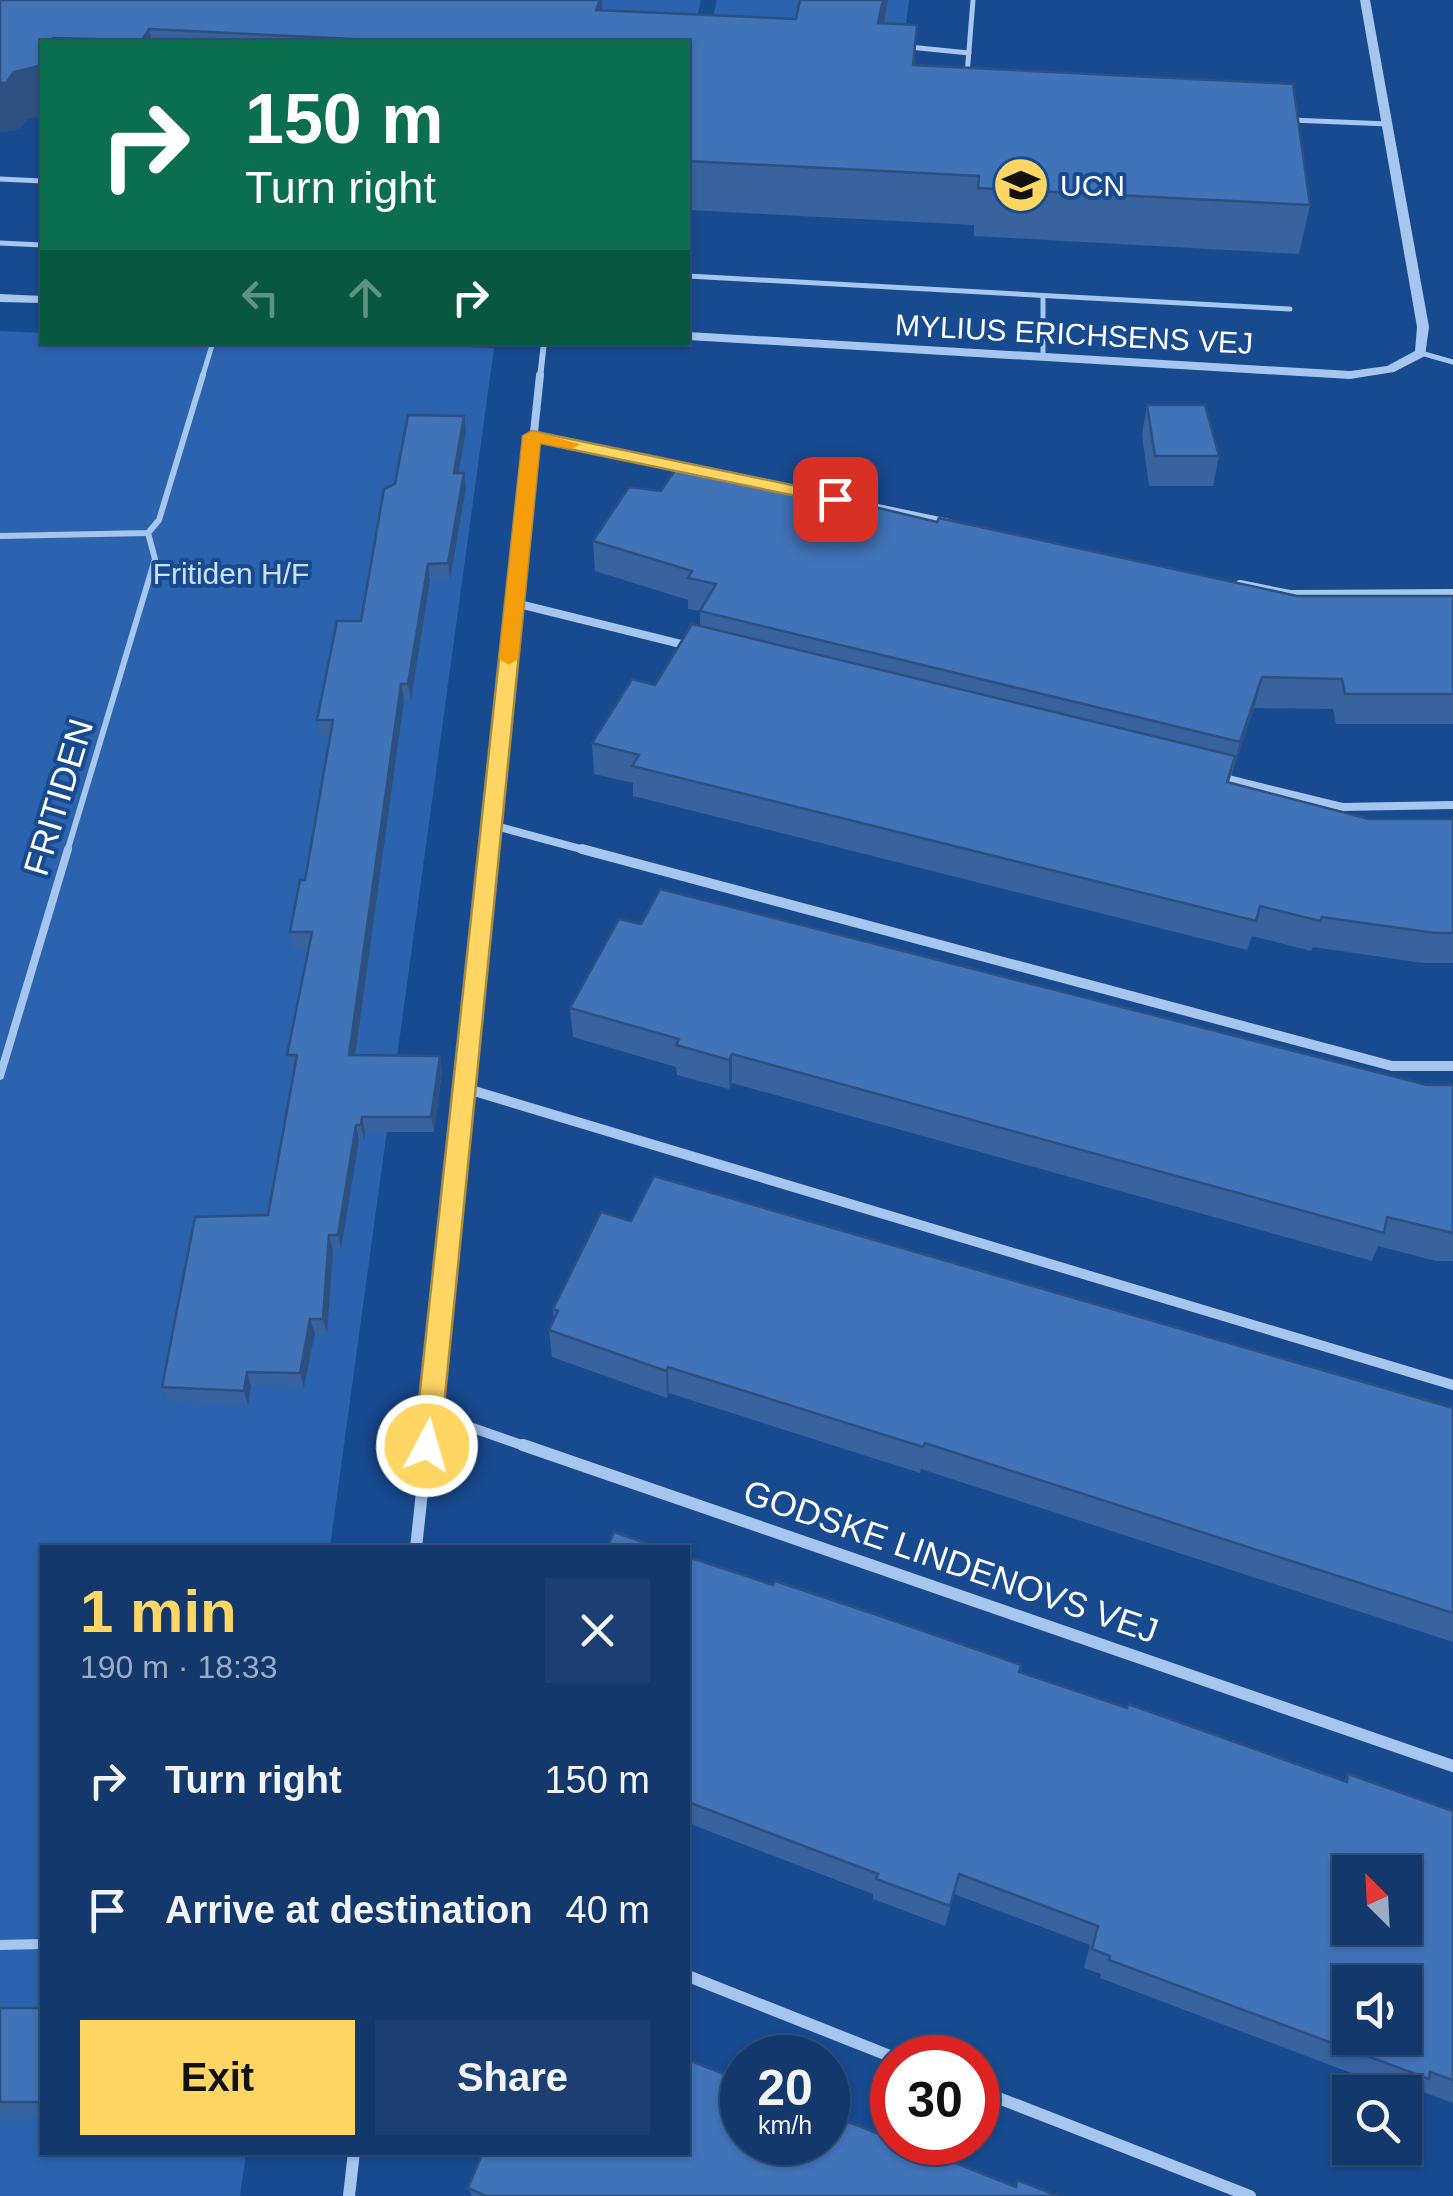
<!DOCTYPE html>
<html lang="en">
<head>
<meta charset="utf-8">
<style>
	body { margin:0; font-family:Arial,sans-serif; background:#1b3f72; color:#f1f3f6; height:100vh; display:flex; flex-direction:column; font-size:38px; white-space:nowrap }
	* { box-sizing:border-box; margin:0 }
	p { font-size:32px; color:#9cacc2 }
	.icon { flex:none; width:55px; height:55px; fill:none; stroke:currentColor; stroke-width:2; stroke-linecap:round; stroke-linejoin:round }
	.map { position:relative; flex:1; overflow:hidden }
	.panel { position:absolute; left:40px; top:1545px; width:650px; height:610px; display:flex; flex-direction:column; background:#12386c; border-radius:0px; box-shadow:0 2px 8px #0004,0 0 0 2px #31527f }
	.panel>* { flex:none }
	.banner { position:absolute; left:40px; top:40px; width:650px; height:305px; border-radius:0px; box-shadow:0 2px 8px #0004,0 0 0 2px #31527f; background:#0b6e4f; color:#fff; overflow:hidden }
	.needle { width:65px; rotate:336deg }
	.tools { position:absolute; left:1332px; top:1855px; display:grid; gap:20px }
	.tools a { display:grid; place-items:center; width:90px; height:90px; border-radius:0px; background:#12386c; box-shadow:0 2px 8px #0004,0 0 0 2px #31527f; font-size:50px }
	.speed { position:absolute; left:720px; top:2035px; display:flex; gap:20px; font-size:50px; font-weight:700; text-align:center }
	.speed>* { display:grid; place-content:center; width:130px; height:130px; border-radius:50%; background:#12386c; box-shadow:0 2px 8px #0004,0 0 0 2px #31527f; line-height:1 }
	.speed small { font-size:25px; font-weight:400 }
	.speed .limit { border:15px solid #d22; background:#fff; color:#111 }
	.pin { position:absolute; display:grid; place-items:center; width:85px; height:85px; color:#fff; margin:-42px; border-radius:20px; box-shadow:0 5px 15px #0006 }
	.me { position:absolute; width:110px; margin:-55px; rotate:6deg; stroke-linejoin:round; filter:drop-shadow(0 0 8px #0008) }
	.turn { display:flex; align-items:center; gap:35px; height:210px; padding:0 40px; font-size:45px }
	.turn .icon { width:130px; height:130px; stroke-width:2.5 }
	.turn b { display:block; font-size:70px; line-height:85px }
	.lanes { display:flex; align-items:center; height:95px; padding:0 40px; background:#0003; justify-content:center; gap:50px; direction:ltr }
	.lanes .off { opacity:.35 }
	.round { display:grid; place-items:center; flex:none; width:105px; height:105px; border-radius:0px; background:#1b3f72 }
	.headline { display:flex; align-items:center; justify-content:space-between; height:170px; padding:0 40px }
	h1 { font-size:60px; font-weight:600; line-height:75px; color:#ffd664 }
	.button { display:flex; gap:20px; margin-top:auto; padding:20px 40px }
	.button a { flex:1; height:115px; border-radius:0px; background:#ffd664; color:#111; font-size:40px; font-weight:600; line-height:115px; text-align:center }
	.button a+a { background:#1b3f72; color:#f1f3f6 }
	ul { padding:0; list-style:none }
	li { display:flex; align-items:center; gap:30px; height:130px; padding:0 40px }
	li div { flex:1 }
	li b { display:block; font-size:38px }
	li em { font-style:normal }
	.map>svg:first-child { display:block }
	.green { fill:#2b63ae }
	.lines { fill:none; stroke-linecap:round; stroke-linejoin:round }
	.service-far3 { stroke:#a6c5ef; stroke-width:5 }
	.service-far2 { stroke:#a6c5ef; stroke-width:6 }
	.service-far1 { stroke:#a6c5ef; stroke-width:8 }
	.service { stroke:#a6c5ef; stroke-width:10 }
	.minor-far3 { stroke:#a6c5ef; stroke-width:6 }
	.minor-far2 { stroke:#a6c5ef; stroke-width:8 }
	.minor-far1 { stroke:#a6c5ef; stroke-width:10 }
	.minor { stroke:#a6c5ef; stroke-width:12 }
	.tertiary { fill:#a6c5ef; fill-rule:evenodd }
	.wall { fill:#38639e }
	.shaded-wall { fill:#2e5081 }
	.building { fill:#4173b8; stroke:#2e5081; stroke-width:2.5; fill-rule:evenodd }
	.route { fill:#ffd664; stroke:#a68b41; stroke-width:2.5 }
	.slow { fill:#f59e0b }
	.labels { text-anchor:middle; dominant-baseline:central; stroke-width:8; stroke-linejoin:round; paint-order:stroke }
	.far-poi-label { font-size:30px; fill:#fff; stroke:#184a90; text-anchor:start }
	.far-street-label { font-size:30px; fill:#fff; stroke:#184a90 }
	.far-park-label { font-size:30px; fill:#cce0fb; stroke:#184a90 }
	.street-label { font-size:35px; fill:#fff; stroke:#184a90 }
</style>
</head>
<body>
<div class="map">
<svg width="1453" height="2196" viewBox="0 0 1453 2196">
	<rect width="100%" height="100%" fill="#184a90"/>
	<g class="green">
		<path d="M358 0H701L697 17Z"/>
		<path d="M717 0H909L905 32 711 25Z"/>
		<path d="M0 331 42 333V342H326L494 348 330 1547 42 1548V2152L246 2153 240 2196H0Z"/>
	</g>
	<g class="lines">
		<g class="service-far3">
			<path d="M909 47 969 53"/>
			<path d="M967 75 973 0"/>
			<path d="M1291 120 1388 124"/>
			<path d="M0 179 42 181"/>
			<path d="M0 243 42 245"/>
			<path d="M688 276 1290 309"/>
			<path d="M1043 296V357"/>
			<path d="M1421 353 1453 362"/>
			<path d="M202 378 213 342"/>
		</g>
		<g class="service-far2">
			<path d="M0 536 148 533 159 520 203 375"/>
			<path d="M67 852 155 559 148 533"/>
		</g>
		<path class="service-far1" d="M0 1076 68 849"/>
		<path class="service" d="M0 1945 42 1944"/>
		<path class="minor-far3" d="M540 378 544 342"/>
		<g class="minor-far2">
			<path d="M532 436 690 469"/>
			<path d="M707 472 754 482"/>
			<path d="M868 506 949 523"/>
			<path d="M1240 584 1290 594 1453 593"/>
			<path d="M515 603 693 647"/>
			<path d="M1220 777 1342 807 1453 805"/>
			<path d="M492 825 592 852"/>
			<path d="M490 852 540 375"/>
		</g>
		<g class="minor-far1">
			<path d="M582 849 1392 1066H1453"/>
			<path d="M464 1088 1453 1385"/>
			<path d="M430 1413 530 1448"/>
			<path d="M427 1448 490 849"/>
		</g>
		<g class="minor">
			<path d="M523 1445 1453 1766"/>
			<path d="M416 1548 427 1445"/>
			<path d="M688 1976 895 2058"/>
			<path d="M978 2090 1250 2196"/>
			<path d="M349 2196 354 2152"/>
		</g>
		<g class="tertiary">
			<path d="M1360 0H1370L1429 327 1425 356 1394 372 1350 379 688 340V332L1350 371 1387 366 1415 351 1417 327Z"/>
			<path d="M0 294 42 296V303L0 302Z"/>
		</g>
	</g>
	<g class="wall">
		<path d="M0 0H602L603 10 796 19 800 0H888L884 24 917 25 914 65 1310 205 1299 254 974 236V225L688 210V42H42L27 120 18 130Z"/>
		<path d="M1147 405 1219 456 1213 486H1149L1142 435Z"/>
		<path d="M466 431 459 473 466 488 450 579 430 580 411 700H404L355 1056 442 1071 434 1132H365L364 1140H359L341 1249 333 1250 327 1333H315L304 1387 251 1386 248 1405 168 1401 162 1387 268 1215 294 1070H291L287 1055 308 948H293L290 932 305 880 330 736H320L317 720 361 621Z"/>
		<path d="M937 522 1297 596H1453V724H1336L1333 709 1254 708 1229 782 1369 819H1453V963H1423L1313 947 1311 951 1252 936 1247 950 633 796V783L594 774 592 743 655 685 700 626V611L688 609V600L595 571 593 541Z"/>
		<path d="M641 924 1427 1085H1453V1261H1436L1378 1246 1372 1261 732 1083 729 1089 677 1075 676 1067 573 1037 570 1008Z"/>
		<path d="M631 1221 1453 1408V1642L921 1469 920 1473 669 1393 667 1398 552 1357 549 1330 554 1319 553 1309Z"/>
		<path d="M688 1557 1019 1672 1344 1781 1348 1774 1453 1811V2103L1418 2090 1412 2096 1100 1978 1101 1974 1084 1968 1090 1945 954 1894 945 1926 873 1899V1894L688 1823Z"/>
		<rect x="0" y="2008" width="42" height="110"/>
		<path d="M1017 2180 1058 2196H472L468 2188 1014 2186Z"/>
	</g>
	<g class="shaded-wall">
		<path d="M600 0H602L604 40 596 10Z"/>
		<path d="M879 0H888L876 70Z"/>
		<path d="M149 29 152 42H142V40Z"/>
		<path d="M42 65V116L27 120 18 130 0 132V83L14 72Z"/>
		<path d="M464 416 466 431 456 488 454 473Z"/>
		<path d="M464 473 466 488 450 579 448 563Z"/>
		<path d="M428 564 430 580 411 700 408 684Z"/>
		<path d="M1262 677 1254 708 1232 772 1240 742Z"/>
		<path d="M401 684 404 700 353 1071 349 1055Z"/>
		<path d="M732 1054V1083L729 1089V1060Z"/>
		<path d="M440 1056 442 1071 434 1132 431 1117Z"/>
		<path d="M362 1117 365 1132 364 1140 361 1125Z"/>
		<path d="M356 1125 359 1140 341 1249 338 1235Z"/>
		<path d="M329 1235 333 1250 327 1333 323 1319Z"/>
		<path d="M310 1319 315 1333 304 1387 300 1373Z"/>
		<path d="M668 1367 669 1393 667 1398 666 1371Z"/>
		<path d="M247 1372 251 1386 248 1405 244 1391Z"/>
	</g>
	<g class="building">
		<path d="M0 0H600L596 10 796 19 800 0H883L878 23 917 25 913 65 1293 84 1310 205 978 188 979 176 688 161V42H415L149 29 142 40 53 38V42H42V65L14 72 6 83H0Z"/>
		<path d="M1147 405H1205L1219 456H1155Z"/>
		<path d="M408 415 464 416 454 473H464L448 563 428 564 408 684H401L349 1055 440 1056 431 1117H362L361 1125H356L338 1235H329L323 1319H310L300 1373 247 1372 244 1391 162 1387 195 1217 268 1215 297 1055H287L312 932H290L300 880H305L333 720H317L337 621H361L384 489 395 484Z"/>
		<path d="M678 466 742 480 745 476 937 522 939 518 1297 596H1453V694H1345L1342 679 1262 677 1240 742 700 611 716 584 688 578 692 571 593 541 629 487 661 491Z"/>
		<path d="M692 624 1235 756 1227 782 1369 819H1453V933H1435L1322 917 1320 921 1260 906 1256 921 632 766 639 755 592 743 632 679 655 685Z"/>
		<path d="M660 889 1427 1085H1453V1233L1387 1217 1384 1233 732 1054 729 1060 676 1045 679 1039 570 1008 619 919 641 924Z"/>
		<path d="M654 1176 1453 1408V1613L925 1443 923 1447 668 1367 666 1371 549 1330 558 1311 553 1309 601 1212 631 1221Z"/>
		<path d="M614 1532 660 1548H607Z"/>
		<path d="M688 1557 773 1585 775 1581 883 1617 1021 1665 1019 1672 1127 1708 1128 1704 1347 1782 1348 1774 1453 1811V2080L1430 2072 1429 2079 1109 1960 1110 1956 1092 1949 1098 1926 959 1874 950 1906 876 1879 878 1874 688 1802ZM1350 1872H1405V1928H1350ZM1350 1982H1405V2038H1350Z"/>
		<rect x="0" y="2008" width="42" height="94"/>
		<path d="M688 2060 742 2081V2142H828V2114L892 2139V2142H902L1016 2187 1017 2180 1058 2196H486L468 2188 483 2152H688Z"/>
	</g>
	<path class="route" d="M532 431 835 494 844 499 835 504 540 443 440 1446 436 1455 427 1458 418 1455 414 1446 523 436Z"/>
	<path class="slow" d="M532 431 580 444 572 449 540 443 518 659 509 665 499 659 523 436Z"/>
	<defs>
		<g id="university-disc" transform="scale(2.875)"><circle r="9.5" fill="#ffd664" stroke="#184a90"/><path d="M0-5L7-2L0 1L-7-2ZM-4 1L0 2.5L4 1V4Q0 6-4 4Z" fill="#111"/></g>
	</defs>
	<g fill-rule="evenodd">
		<use href="#university-disc" x="1021" y="185"/>
	</g>
	<g class="labels">
		<g class="far-poi-label">
			<text x="1060" y="185">UCN</text>
		</g>
		<g class="far-street-label">
			<text transform="translate(1074 334) rotate(3)">MYLIUS ERICHSENS VEJ</text>
		</g>
		<g class="far-park-label">
			<text x="231" y="573">Fritiden H/F</text>
		</g>
		<g class="street-label">
			<text transform="translate(58 797) rotate(-73)">FRITIDEN</text>
			<text transform="translate(951 1561) rotate(19)">GODSKE LINDENOVS VEJ</text>
		</g>
	</g>
</svg>
<div class="tools">
<a><svg class="needle" viewBox="-14 -14 28 28"><path d="M0-13l5 13h-10z" fill="#e53935"/><path d="M0 13l5-13h-10z" fill="#9cacc2"/></svg></a>
<a><svg class="icon" aria-label="sound" viewBox="0 0 24 24"><path d="M4 9h4l5-4v14l-5-4H4zM17 9q2 3 0 6"/></svg></a>
<a><svg class="icon" aria-label="search" viewBox="0 0 24 24"><circle cx="10" cy="10" r="6"/><path d="M15 15l6 6"/></svg></a>
</div>
<div class="speed"><div>20<small>km/h</small></div><div class="limit">30</div></div>
<div class="pin" style="left:835px;top:499px;background:#d93025"><svg class="icon" aria-label="arrive" viewBox="0 0 24 24"><path d="M6 21V4h12l-3 4 3 4H6"/></svg></div>
<svg class="me" style="left:427px;top:1446px" viewBox="-20 -20 40 40"><circle r="17" fill="#ffd664" stroke="#fff" stroke-width="3"/><path d="M0-11L8 9 0 5-8 9z" fill="#fff"/></svg>
<div class="banner">
<div class="turn"><svg class="icon" aria-label="right" viewBox="0 0 24 24"><path d="M7 20v-9h11M14 6l5 5-5 5"/></svg><div><b>150 m</b>Turn right</div></div>
<div class="lanes"><svg class="icon off" aria-label="left" viewBox="0 0 24 24"><path d="M17 20v-9H6M10 6l-5 5 5 5"/></svg><svg class="icon off" aria-label="ahead" viewBox="0 0 24 24"><path d="M12 20V5M6 11l6-6 6 6"/></svg><svg class="icon" aria-label="right" viewBox="0 0 24 24"><path d="M7 20v-9h11M14 6l5 5-5 5"/></svg></div>
</div>
<section class="panel">
<div class="headline"><div><h1>1 min</h1><p>190 m · 18:33</p></div><a class="round"><svg class="icon" aria-label="close" viewBox="0 0 24 24"><path d="M6 6l12 12M18 6L6 18"/></svg></a></div>
<ul>
<li><svg class="icon" aria-label="right" viewBox="0 0 24 24"><path d="M7 20v-9h11M14 6l5 5-5 5"/></svg><div><b>Turn right</b></div><em>150 m</em></li>
<li><svg class="icon" aria-label="arrive" viewBox="0 0 24 24"><path d="M6 21V4h12l-3 4 3 4H6"/></svg><div><b>Arrive at destination</b></div><em>40 m</em></li>
</ul>
<div class="button"><a>Exit</a><a>Share</a></div>
</section>
</div>
</body>
</html>
